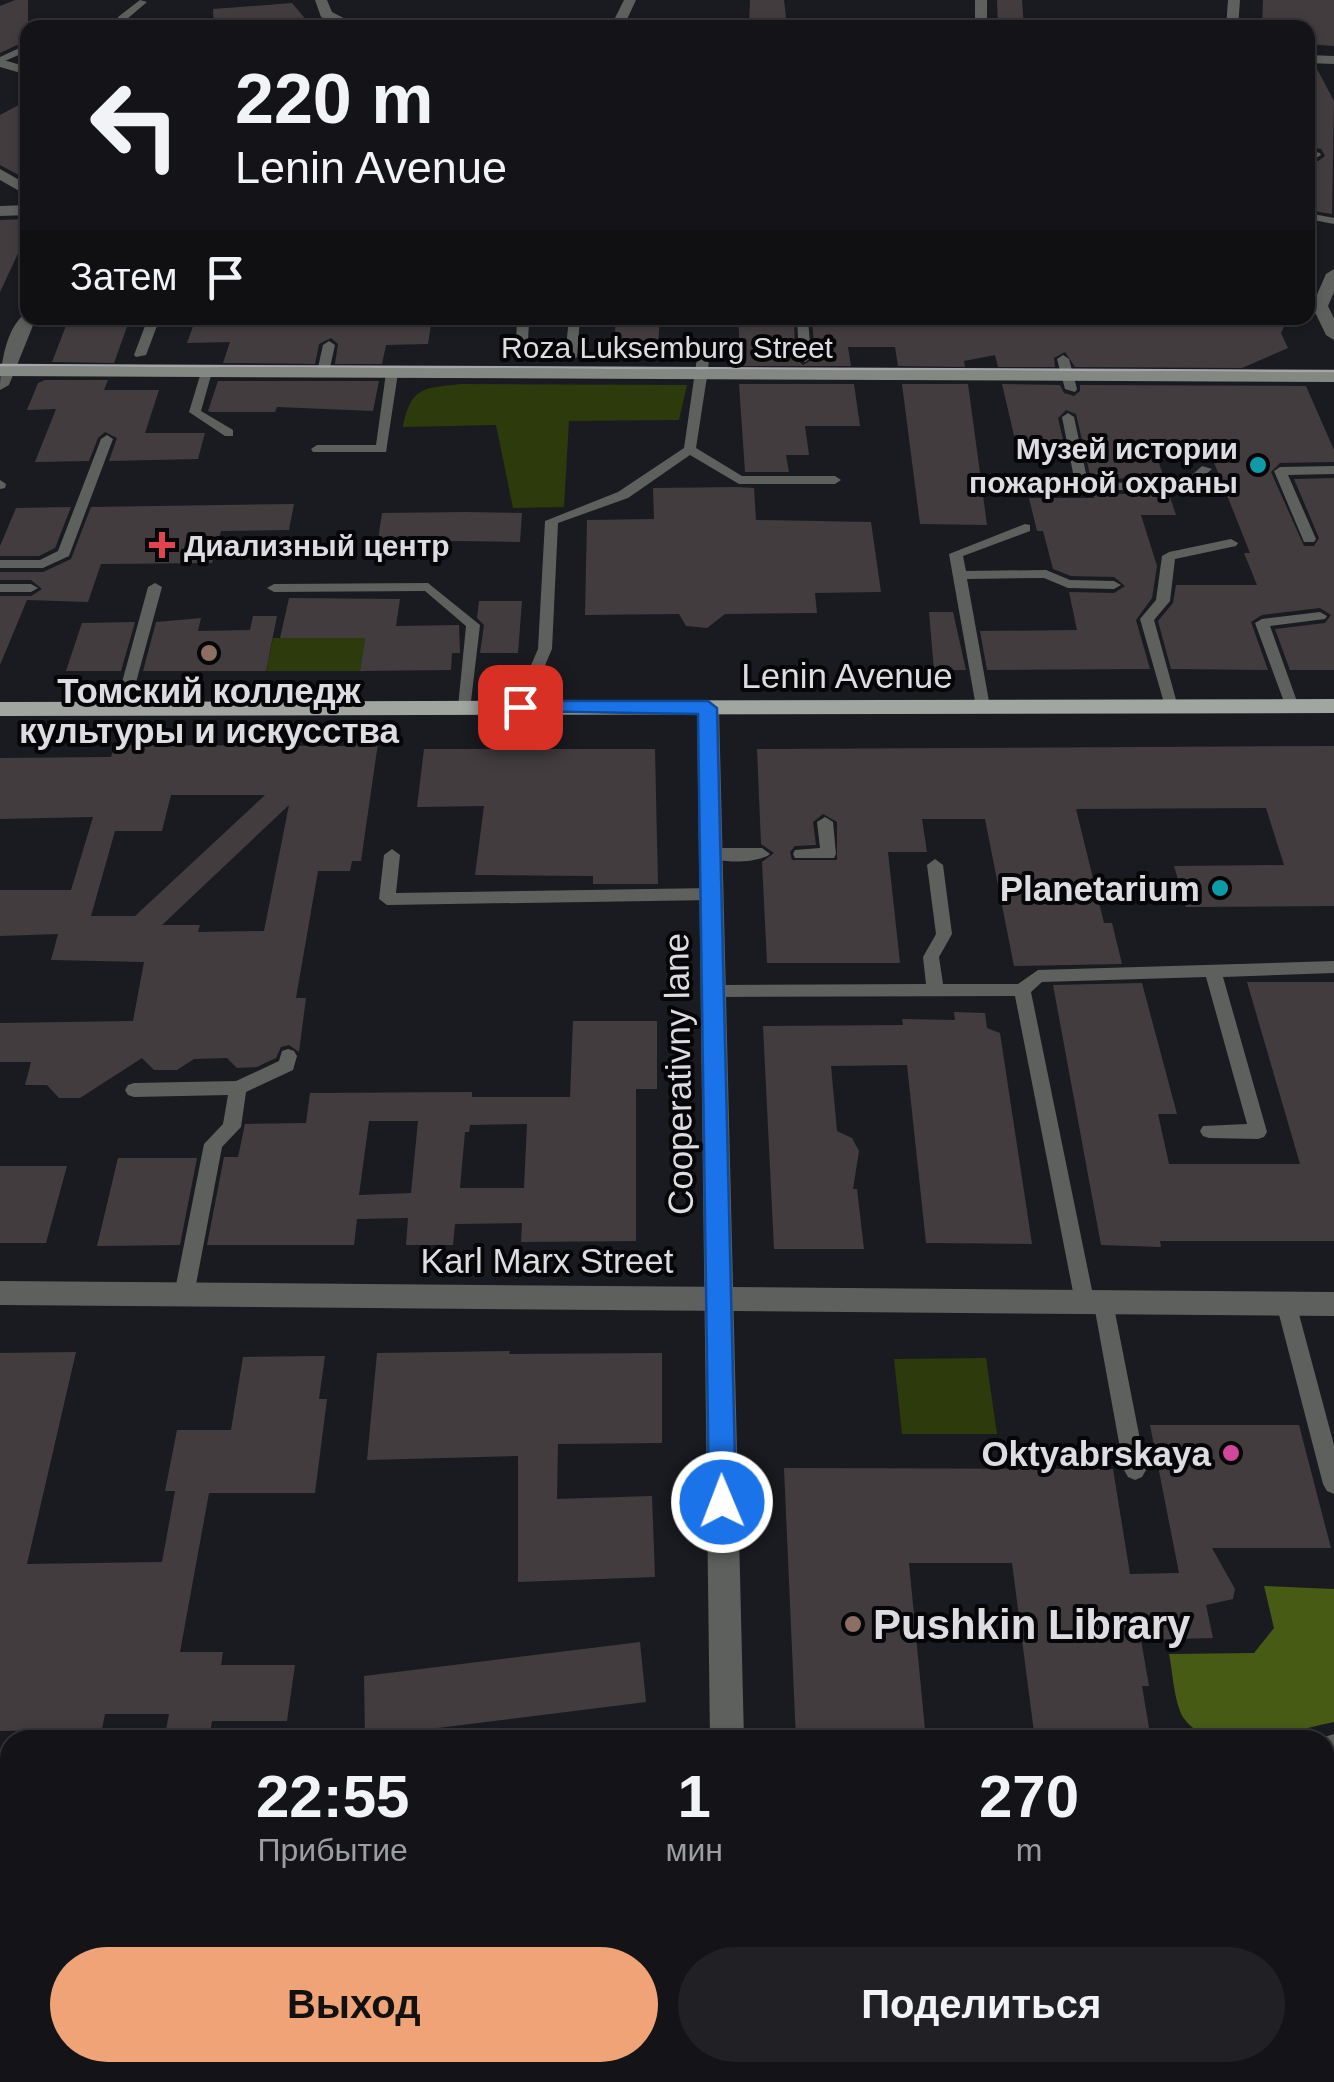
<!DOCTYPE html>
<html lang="ru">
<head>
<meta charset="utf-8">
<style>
	body { margin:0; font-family:Arial,sans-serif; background:#212125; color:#f1f3f6; height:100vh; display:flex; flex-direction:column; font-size:38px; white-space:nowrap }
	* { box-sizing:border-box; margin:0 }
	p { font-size:32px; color:#9d9ea2 }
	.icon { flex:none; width:55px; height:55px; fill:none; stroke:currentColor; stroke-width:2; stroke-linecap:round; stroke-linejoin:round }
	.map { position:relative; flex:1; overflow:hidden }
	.side { position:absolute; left:0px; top:1730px; width:1335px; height:352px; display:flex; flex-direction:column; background:#141418; border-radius:30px 30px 0 0; box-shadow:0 2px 8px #0004,0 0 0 2px #333337 }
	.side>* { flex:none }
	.guide { position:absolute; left:20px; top:20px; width:1295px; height:305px; border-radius:20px; box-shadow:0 2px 8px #0004,0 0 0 2px #333337; background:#141418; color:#f1f3f6; overflow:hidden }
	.pin { position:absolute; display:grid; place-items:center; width:85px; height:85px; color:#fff; margin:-42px; border-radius:20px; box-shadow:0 5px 15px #0006 }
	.me { position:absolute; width:110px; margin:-55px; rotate:359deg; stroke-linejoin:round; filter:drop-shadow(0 0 8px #0008) }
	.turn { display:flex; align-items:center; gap:35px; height:210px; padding:0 50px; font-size:45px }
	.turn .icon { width:130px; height:130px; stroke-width:2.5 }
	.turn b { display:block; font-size:70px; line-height:85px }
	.then { display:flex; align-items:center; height:95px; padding:0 50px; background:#0003; gap:20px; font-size:38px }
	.eta { display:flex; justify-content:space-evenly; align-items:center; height:170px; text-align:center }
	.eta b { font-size:60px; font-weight:600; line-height:70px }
	.primary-button { display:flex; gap:20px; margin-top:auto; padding:20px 50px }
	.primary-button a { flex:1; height:115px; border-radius:60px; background:#efa377; color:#111; font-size:40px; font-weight:600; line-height:115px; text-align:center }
	.primary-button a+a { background:#212125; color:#f1f3f6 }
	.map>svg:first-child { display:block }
	.green { fill:#2d3a0b }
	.forest { fill:#475b15 }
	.water { fill:#226a94; stroke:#5a8cab; stroke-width:2.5 }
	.building { fill:#423c3f; fill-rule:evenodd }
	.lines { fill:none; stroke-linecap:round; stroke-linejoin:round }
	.service { fill:#5e605d; fill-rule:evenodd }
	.pedestrian { fill:#5e605d; fill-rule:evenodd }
	.minor { fill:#5e605d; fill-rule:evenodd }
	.tertiary { fill:#5e605d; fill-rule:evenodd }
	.secondary { fill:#848883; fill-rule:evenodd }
	.primary { fill:#a2a6a1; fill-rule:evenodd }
	.tram { stroke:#a4a4a9; stroke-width:2.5 }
	.route { fill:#1a73e8; stroke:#114b97; stroke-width:2.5 }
	.culture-dot { fill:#0f9aa8; stroke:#060608; stroke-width:4 }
	.health-dot { fill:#e0444e; stroke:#060608; stroke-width:4 }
	.education-dot { fill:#8d6e63; stroke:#060608; stroke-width:4 }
	.hotel-dot { fill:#d1479c; stroke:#060608; stroke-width:4 }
	.labels { text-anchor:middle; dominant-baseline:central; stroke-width:8; stroke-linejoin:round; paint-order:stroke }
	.far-street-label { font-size:30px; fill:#dddde1; stroke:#060608 }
	.far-poi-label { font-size:30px; font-weight:bold; fill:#dddde1; stroke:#060608; text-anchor:end }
	.street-label { font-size:35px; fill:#dddde1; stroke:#060608 }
	.poi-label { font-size:35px; font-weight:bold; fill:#dddde1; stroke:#060608; text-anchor:end }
	.near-poi-label { font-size:42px; font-weight:bold; fill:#dddde1; stroke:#060608; text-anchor:start }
</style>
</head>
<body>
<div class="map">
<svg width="1334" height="2082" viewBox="0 0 1334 2082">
	<rect width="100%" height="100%" fill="#1a1b20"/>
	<g class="green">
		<path d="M462 384 687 385 679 420 569 421 564 507 513 508 496 425 403 427C411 386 424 388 462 384Z"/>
		<path d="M273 638H365L360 671H266Z"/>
		<path d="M986 1358 997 1434H902L894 1359Z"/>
		<path d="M373 2072H737V2073L704 2082H321Z"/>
	</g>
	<path class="forest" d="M1264 1586 1334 1589V1722C1292 1730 1218 1760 1186 1721 1174 1708 1173 1672 1169 1654L1254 1653 1274 1628Z"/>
	<path class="water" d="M1334 2031V2082H1074L1122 2072H1325V2033Z"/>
	<g class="building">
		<path d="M15 0H28V40L0 53V6Z"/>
		<path d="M750 0H784L787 26H749Z"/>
		<path d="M997 0H1022L1024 28H998Z"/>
		<path d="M1263 0H1334V46L1308 44V28H1262Z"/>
		<path d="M292 3 313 28H214L213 9Z"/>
		<path d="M1308 67H1316L1334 101 1332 214 1308 210V160L1318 161 1325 156 1321 149 1308 147Z"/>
		<path d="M28 100V180L0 165V115Z"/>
		<path d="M28 219V232L0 292V220Z"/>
		<path d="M69 318H108L106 325 128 324 114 363 52 362Z"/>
		<path d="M196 318H432L428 344 386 345 382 364H335L338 344 331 338 319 344 315 364 223 363 230 342 187 343Z"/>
		<path d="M616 318H660L658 345H614Z"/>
		<path d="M738 318H794L795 358 803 365 815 358 812 318H1027V324L1116 325 1113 318H1147L1150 326 1214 327 1211 318H1288L1281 333 1288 348 1242 368 1075 367 1065 352 1054 358 1055 367H998L995 355 964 361 965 367 898 366 895 347H848L851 366H741Z"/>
		<path d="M45 380H108L104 390H159L145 433H205L198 459 109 461 117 438 105 432 98 438 89 461 35 462 56 409 27 410 38 383Z"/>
		<path d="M218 381H379L373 411 277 407 275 412H211L208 411Z"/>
		<path d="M739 384H854L860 426H805L809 455H786L789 472H745Z"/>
		<path d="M902 384H968L987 525 920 524Z"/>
		<path d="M1002 384 1060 385 1064 393 1074 396 1080 391V385L1306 386 1334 450V462L1280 463 1271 472 1304 546H1314L1319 538 1294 479 1334 478V670H1290L1275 629 1325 623 1331 615 1320 608 1262 615 1251 622 1268 670 1171 669 1158 621 1173 603 1176 585H1257L1244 553H1250L1213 460H1158L1164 478 1091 479 1076 414 1066 410 1058 418 1064 444H1016Z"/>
		<path d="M737 487 754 488 756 520 871 522 881 592 815 593 817 613 725 614 707 628 686 626 679 614 585 615 587 520 654 519 653 488Z"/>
		<path d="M1093 494H1169L1176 515H1141L1157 566 1152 598 1136 620 1150 669 987 670 980 631 1077 630 1069 592 1114 593 1125 586 1114 577 1071 576 1053 569 1043 531H1037L1029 498H1094Z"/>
		<path d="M294 504 289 530 221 531 212 563 101 564 88 602 27 600 0 665V596H31L42 589 31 580H0V572H43L71 559 91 507Z"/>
		<path d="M71 507 55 548 39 556H0V546L16 508Z"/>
		<path d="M465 512 522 513 520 542 378 540 382 513Z"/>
		<path d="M289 598 400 599 396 626 459 625 460 653H452L451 670 360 671 365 638H280Z"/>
		<path d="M479 601H522L518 653H480L484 625 477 618Z"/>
		<path d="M929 612H953L966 670H934Z"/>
		<path d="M253 616H277L266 671H143L156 622 201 618 198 631 250 630Z"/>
		<path d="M135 622 121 671H66L82 623Z"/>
		<path d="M346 743H378L361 861H352L350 871H318L296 998H306L299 1052 289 1045 281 1047 276 1058 257 1067 237 1068 227 1058 194 1059 177 1070H154L142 1058 80 1098H59L47 1085H25L31 1062H0V1023L133 1021 144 962 51 960 58 934 0 936V890H71L93 817 0 819V758L111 757 115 745 345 746ZM171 795H265L135 916H91L115 831H162ZM289 805 264 931 198 932 200 925H162Z"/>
		<path d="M1334 746V906L1186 907 1174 866 1284 865 1266 808 1076 809 1104 923H1112L1122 964 1014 966 985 819H922L927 852H888L900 963H767L762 862 774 853 761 844 757 749ZM823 814 837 822V860H792L790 852 795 846 816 845 813 822Z"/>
		<path d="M424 749H655L658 884H593V876L475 875 484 806 417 807Z"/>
		<path d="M1247 982H1334V1241H1160L1161 1247 1101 1245 1053 985 1142 983 1177 1114H1158L1169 1164H1300Z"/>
		<path d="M954 1012 985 1013 987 1028 1000 1033 1032 1244 926 1243 907 1065 831 1066 837 1131 852 1138 859 1151 853 1189H857L864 1249H774L763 1026 903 1025 902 1019 955 1020Z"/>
		<path d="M573 1021H657V1089H636V1241L521 1242 522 1223 455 1224 453 1245H406L408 1218 357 1219 354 1245H207L224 1157H238L245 1124 306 1123 310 1093 472 1092V1097H570ZM369 1121H418L411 1193 359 1195ZM527 1124 524 1188H460L465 1132H469L470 1125Z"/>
		<path d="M118 1158H197L180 1245 97 1246Z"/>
		<path d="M0 1166H67L46 1243H0Z"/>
		<path d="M510 1351 509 1354 662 1353V1443L558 1444 557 1499 652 1496 655 1577 518 1582V1456L367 1460 377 1353Z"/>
		<path d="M76 1352 27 1564 162 1562 175 1491H165L177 1430H231L243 1357 325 1356 319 1399H327L315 1493H209L180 1652H223L221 1665H295L287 1721H212L209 1740H164L169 1714H105L102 1729 0 1731V1353Z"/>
		<path d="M1150 1425H1299L1331 1548H1212L1235 1589 1233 1599 1206 1605 1213 1638 1141 1640 1149 1686H1142L1151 1740H1035L1012 1563H909L926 1740H796L784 1468 1113 1469 1130 1574 1179 1573Z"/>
		<path d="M640 1642 646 1702 365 1737 364 1676Z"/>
	</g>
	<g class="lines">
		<g class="service">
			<path d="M140 0 147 2 127 19 143 28H131L118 21V17Z"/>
			<path d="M1148 23 1152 28H1143L1145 24Z"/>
			<path d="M28 44V51L0 63V57Z"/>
			<path d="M1308 150 1320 153 1321 155 1316 158 1308 156Z"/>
			<path d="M1308 213 1334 218V224L1308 219Z"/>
			<path d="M1308 308H1323L1329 311 1323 314H1308Z"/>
			<path d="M148 318H160L146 355 136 357 134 355Z"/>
			<path d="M514 318H525L529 323 527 357 521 361 515 357 517 323Z"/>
			<path d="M569 318H580L577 357 571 361 565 357Z"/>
			<path d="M797 318H808L811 358 805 362 799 358Z"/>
			<path d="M329 341 335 345 329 372 323 376 317 372 323 345Z"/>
			<path d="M703 354 709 358 708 370 696 448 742 476H835L841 480 835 484H739L690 455 628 498 558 523 552 649 527 707 525 710H515L513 707 538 649 545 521 618 492 684 448 697 358Z"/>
			<path d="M1063 355 1069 359 1077 389 1075 392 1065 389 1057 359Z"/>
			<path d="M202 369 212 372 201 411 233 430V436H225L189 412Z"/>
			<path d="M392 369 398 373 386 452H313L311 449 317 445H376L386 373Z"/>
			<path d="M1068 413 1074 417 1088 483 1184 482 1202 466 1212 469 1187 490H1016V484L1021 483H1075L1062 417Z"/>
			<path d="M107 435 113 439 69 556 43 568H0V560H40L58 551 101 439Z"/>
			<path d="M1334 466V474L1288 475 1316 539 1314 542H1304L1274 471 1280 467Z"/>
			<path d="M0 480 6 484 5 488 0 489Z"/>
			<path d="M1025 524 1030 525V531L963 556 966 571 1046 570 1070 580 1114 581 1121 585 1114 589 1068 588 1044 578 967 579 990 707 983 712 976 707 949 554Z"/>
			<path d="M1231 539 1238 543 1236 546 1175 559 1170 601 1154 620 1178 707 1176 710H1166L1140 619 1156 600 1162 556 1169 552Z"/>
			<path d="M155 583 162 587 129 708 127 711H117L115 708 148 587Z"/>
			<path d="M428 583 480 625 470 710H460L458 707 466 626 425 591 274 592 267 588 274 584Z"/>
			<path d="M0 584H31L38 588 31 592H0Z"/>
			<path d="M1320 612 1327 616 1325 619 1270 626 1299 707 1297 710H1287L1255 623 1262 619Z"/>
			<path d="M825 817 833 822 836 854 834 858H795L793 854 795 850 820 848 817 822Z"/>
			<path d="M711 848H762L770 854C757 864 716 864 703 854Z"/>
			<path d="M392 849 400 855 396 893 712 888 720 894 712 900 387 905 379 899 384 855Z"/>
			<path d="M935 859 943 865 952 934 939 957 943 984H1018L1038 970 1334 961V973L1223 977 1267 1132 1264 1137 1258 1139 1209 1138 1203 1136 1200 1131 1203 1126 1247 1124 1206 977 1042 982 1031 992 1094 1300 1103 1294 1110 1296 1113 1302 1146 1470 1142 1477 1135 1480 1128 1477 1124 1470 1094 1305 1085 1310 1078 1308 1075 1302 1015 996 715 997 706 991 715 985 926 984 923 957 936 934 927 865Z"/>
			<path d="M288 1049 294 1051 297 1056 293 1070 246 1092 241 1127 222 1147 194 1295 191 1301 184 1303 177 1301 174 1295 204 1144 223 1124 228 1095 134 1097 128 1095 125 1090 128 1085 134 1083 236 1081 279 1061 282 1051Z"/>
			<path d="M1286 1295 1293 1297 1296 1303 1334 1445V1494L1327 1491 1323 1484 1276 1303 1279 1297Z"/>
		</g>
		<g class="pedestrian">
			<path d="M1334 1734V1768L1325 1769V1740H1314Z"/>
			<path d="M10 2012V2048L0 2049V2013Z"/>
		</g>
		<g class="minor">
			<path d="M315 0H327L332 12 363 28H345L321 17Z"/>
			<path d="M624 0H636L623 28H610Z"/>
			<rect x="975" y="0" width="12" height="28"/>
			<path d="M0 59 28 67V75L0 67Z"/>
			<path d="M708 701 719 708 744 1740H710L697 708Z"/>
		</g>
		<g class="tertiary">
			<path d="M1228 0H1240L1238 28H1226Z"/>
			<path d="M1308 55 1334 56V64L1308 63Z"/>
			<path d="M0 169 28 185V196L0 180Z"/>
			<path d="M28 205V215L0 216V206Z"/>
			<path d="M1334 269V292L1328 306 1334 318V340L1326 335 1312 306 1326 274Z"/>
			<path d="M28 312V318H36L9 385 0 390C0 367 6 324 28 312Z"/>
			<path d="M0 1281 1334 1292V1316L0 1305Z"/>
		</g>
		<path class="secondary" d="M0 366 1334 372V382L0 376Z"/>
		<path class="primary" d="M1334 699V713L0 716V702Z"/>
		<path class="tram" d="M0 365 1334 371"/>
	</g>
	<path class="route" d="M520 701H708L717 708 736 1502 732 1511 722 1515 713 1511 709 1502 698 714 513 711 510 707Z"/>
	<g class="culture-dot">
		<circle cx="1258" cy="465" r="10"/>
		<circle cx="1220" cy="888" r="10"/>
	</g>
	<path class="health-dot" d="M157 530h10v10h10v10h-10v10h-10v-10h-10v-10h10z"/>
	<g class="education-dot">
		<circle cx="209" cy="653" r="10"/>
		<circle cx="853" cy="1624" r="10"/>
	</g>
	<circle class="hotel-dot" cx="1231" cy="1453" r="10"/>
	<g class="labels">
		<g class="far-street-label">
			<text x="667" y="347">Roza Luksemburg Street</text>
		</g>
		<g class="far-poi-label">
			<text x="1238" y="448">Музей истории<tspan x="1238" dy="34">пожарной охраны</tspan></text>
			<text x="184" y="545" text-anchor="start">Диализный центр</text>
		</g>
		<g class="street-label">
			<text x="847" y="675">Lenin Avenue</text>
			<text transform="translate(678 1074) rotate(-91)">Cooperativny lane</text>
			<text x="547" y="1260">Karl Marx Street</text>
		</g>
		<g class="poi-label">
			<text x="209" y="690" text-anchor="middle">Томский колледж<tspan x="209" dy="40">культуры и искусства</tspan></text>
			<text x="1200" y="888">Planetarium</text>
			<text x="1211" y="1453">Oktyabrskaya</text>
		</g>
		<g class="near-poi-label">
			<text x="873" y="1624">Pushkin Library</text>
		</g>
	</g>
</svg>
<div class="pin" style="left:520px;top:707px;background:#d93025"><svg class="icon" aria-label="arrive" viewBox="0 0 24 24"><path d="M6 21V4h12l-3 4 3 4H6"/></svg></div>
<svg class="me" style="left:722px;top:1502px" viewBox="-20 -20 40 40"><circle r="17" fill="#1a73e8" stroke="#fff" stroke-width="3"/><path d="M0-11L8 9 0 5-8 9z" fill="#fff"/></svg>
<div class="guide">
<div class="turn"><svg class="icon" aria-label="left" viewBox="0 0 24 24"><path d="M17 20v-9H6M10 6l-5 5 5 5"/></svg><div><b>220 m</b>Lenin Avenue</div></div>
<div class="then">Затем<svg class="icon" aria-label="arrive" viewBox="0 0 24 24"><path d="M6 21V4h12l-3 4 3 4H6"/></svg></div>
</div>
<section class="side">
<div class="eta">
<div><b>22:55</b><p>Прибытие</p></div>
<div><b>1</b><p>мин</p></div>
<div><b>270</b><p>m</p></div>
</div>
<div class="primary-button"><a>Выход</a><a>Поделиться</a></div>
</section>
</div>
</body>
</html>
